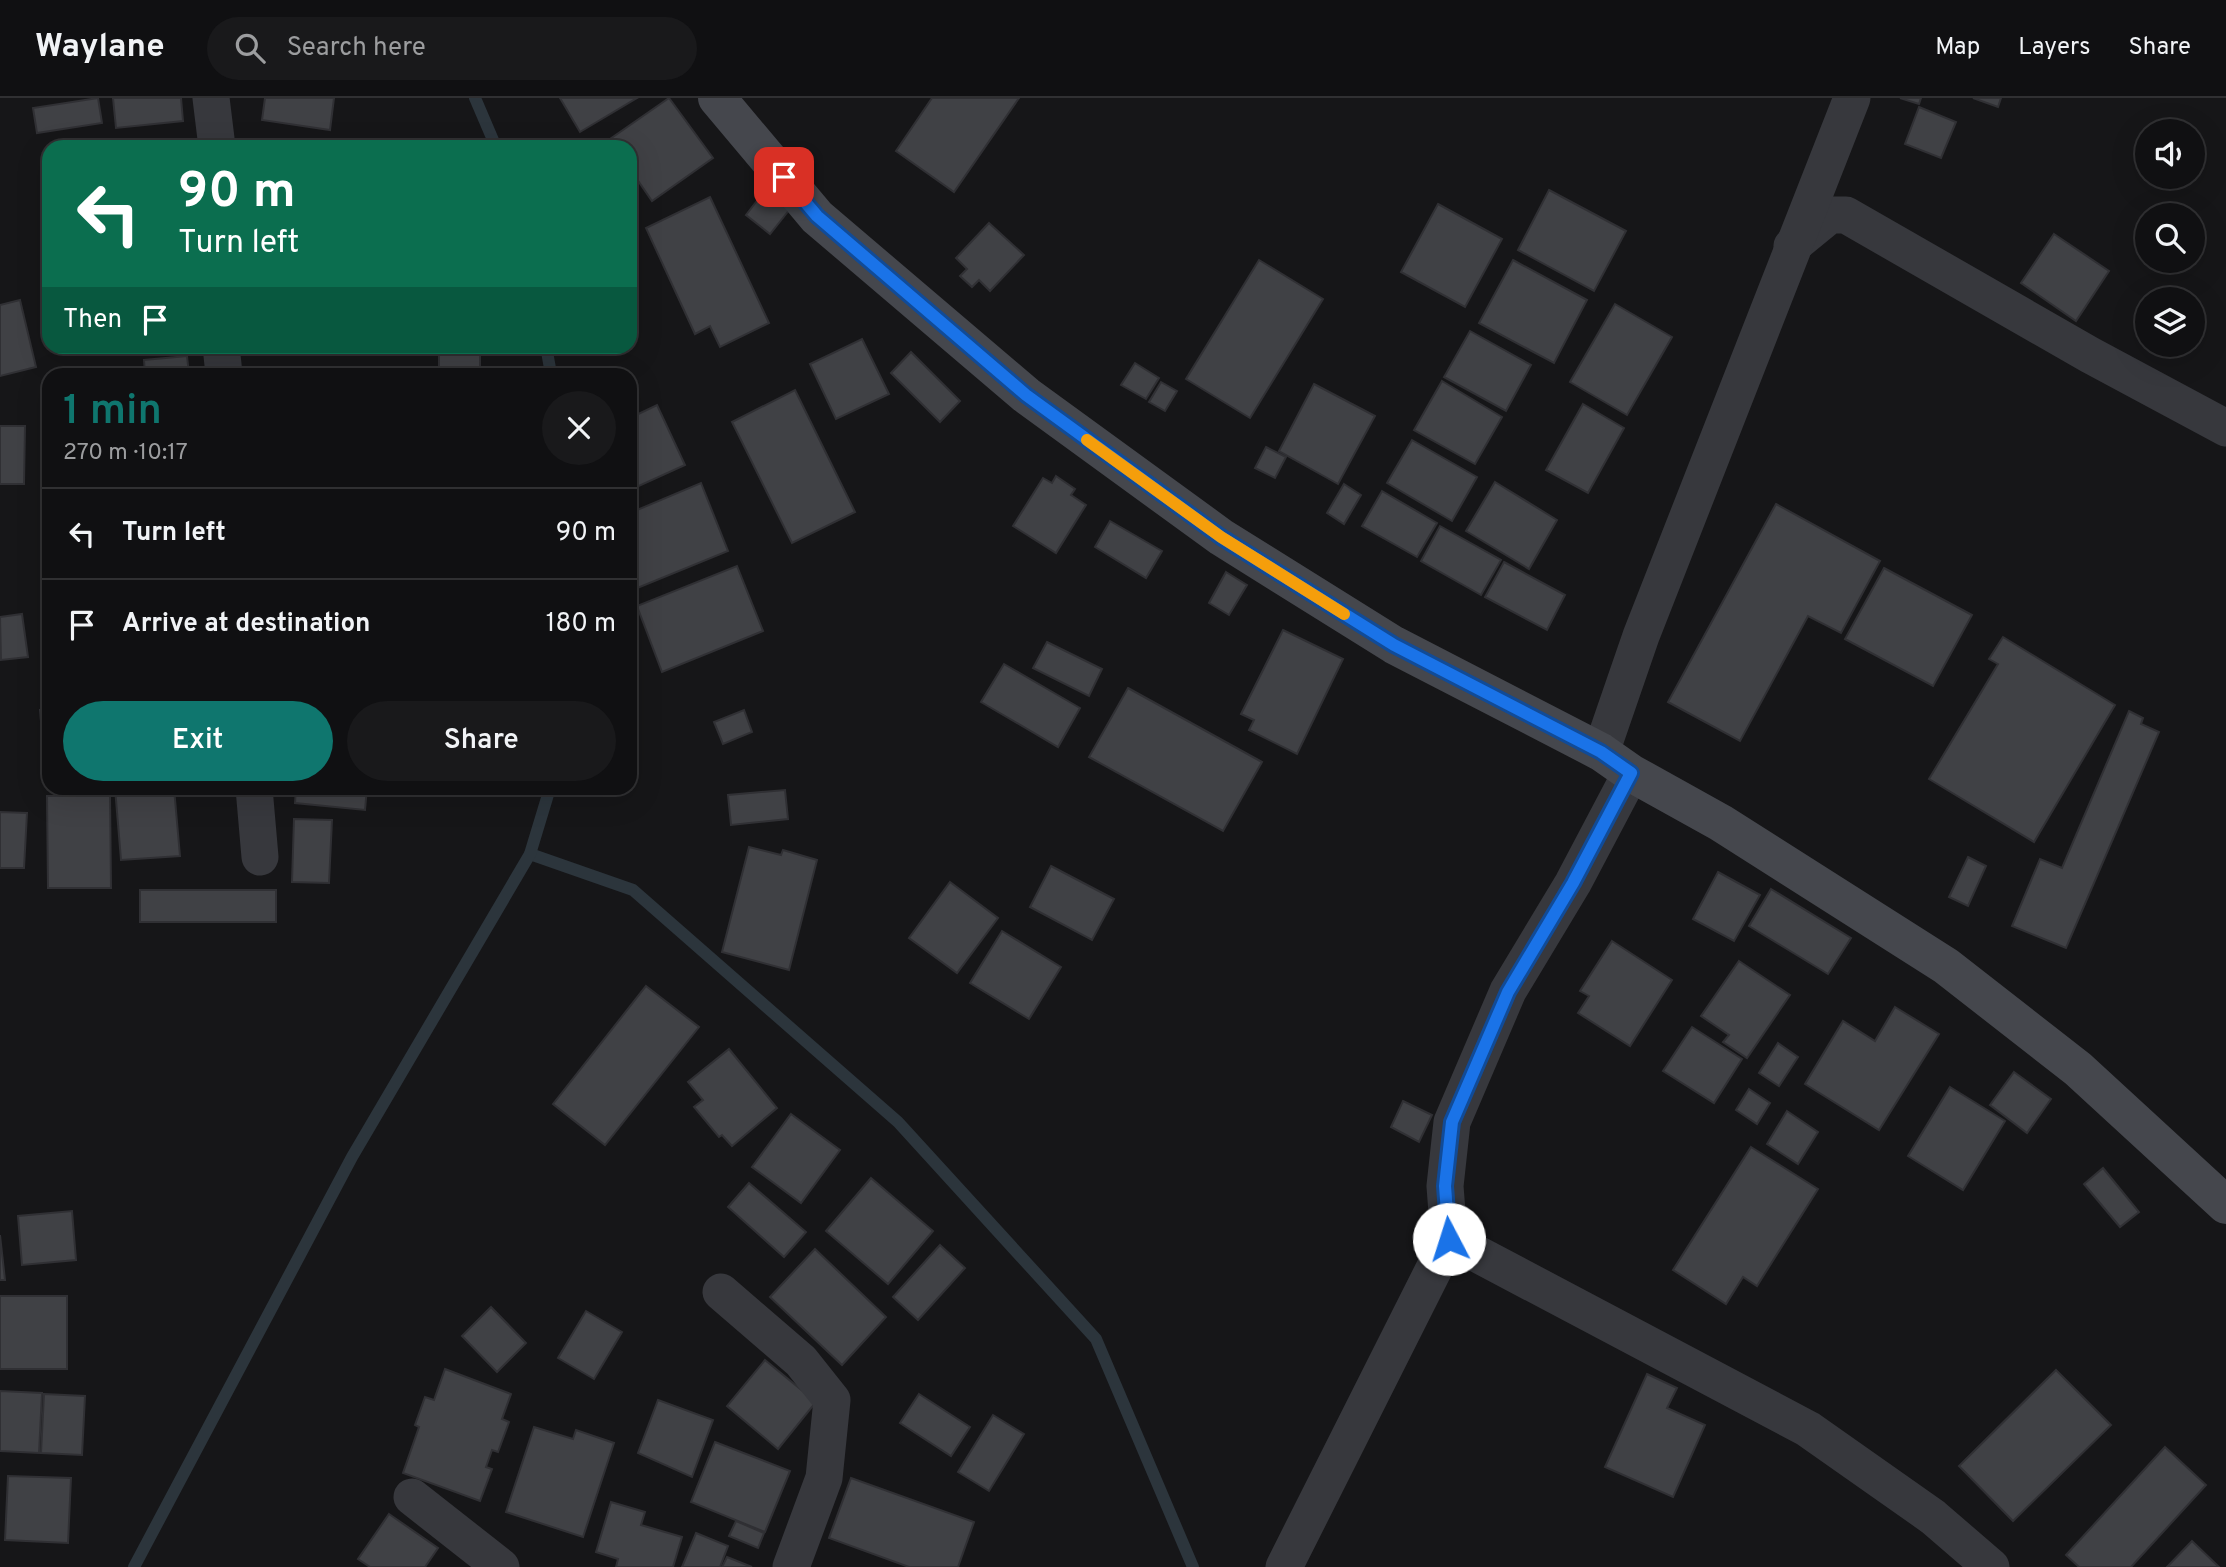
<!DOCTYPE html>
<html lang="en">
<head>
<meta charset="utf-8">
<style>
	body { margin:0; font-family:Overpass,sans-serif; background:#19191b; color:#f1f3f6; height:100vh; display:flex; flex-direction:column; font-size:26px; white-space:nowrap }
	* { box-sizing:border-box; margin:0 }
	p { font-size:23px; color:#9c9d9f }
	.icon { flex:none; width:38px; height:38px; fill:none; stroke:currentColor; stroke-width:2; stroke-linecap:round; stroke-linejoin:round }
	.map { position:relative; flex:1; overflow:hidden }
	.details { position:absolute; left:42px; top:270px; width:595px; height:427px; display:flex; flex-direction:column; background:#101012; border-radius:21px; box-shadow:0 7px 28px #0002,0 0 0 2px #303032 }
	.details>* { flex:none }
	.top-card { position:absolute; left:42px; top:42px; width:595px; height:214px; border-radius:21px; box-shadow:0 7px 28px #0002,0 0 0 2px #303032; background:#0b6e4f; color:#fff; overflow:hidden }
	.fabs { position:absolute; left:2135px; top:21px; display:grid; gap:14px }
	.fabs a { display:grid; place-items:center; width:70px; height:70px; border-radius:50%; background:#101012; box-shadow:0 7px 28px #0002,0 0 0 2px #303032; font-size:35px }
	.pin { position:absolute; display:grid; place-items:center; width:60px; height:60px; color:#fff; margin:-30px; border-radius:14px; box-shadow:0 4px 10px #0006 }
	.me { position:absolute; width:77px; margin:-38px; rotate:355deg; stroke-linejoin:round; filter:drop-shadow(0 0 5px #0008) }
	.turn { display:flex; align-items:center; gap:24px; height:147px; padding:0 21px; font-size:32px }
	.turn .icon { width:91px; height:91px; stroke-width:2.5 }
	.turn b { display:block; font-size:49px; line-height:60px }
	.then { display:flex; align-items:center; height:66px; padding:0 21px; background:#0003; gap:14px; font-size:26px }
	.round { display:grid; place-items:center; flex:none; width:74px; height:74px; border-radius:37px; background:#19191b }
	.head { display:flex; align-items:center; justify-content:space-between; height:119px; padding:0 21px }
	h1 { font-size:42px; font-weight:600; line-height:52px; color:#0f766e }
	.action { display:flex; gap:14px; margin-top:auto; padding:14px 21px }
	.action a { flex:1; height:80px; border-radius:42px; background:#0f766e; color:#fff; font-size:28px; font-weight:600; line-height:80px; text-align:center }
	.action a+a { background:#19191b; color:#f1f3f6 }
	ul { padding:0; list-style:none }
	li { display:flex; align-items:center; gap:21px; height:91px; padding:0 21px; border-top:2px solid #303032 }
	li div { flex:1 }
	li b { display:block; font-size:26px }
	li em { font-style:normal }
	header { display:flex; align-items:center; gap:42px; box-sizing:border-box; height:98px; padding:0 35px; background:#101012; border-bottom:2px solid #303032 }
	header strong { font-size:33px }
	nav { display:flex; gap:38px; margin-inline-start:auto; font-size:24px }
	.search { width:490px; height:63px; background:#19191b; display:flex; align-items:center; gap:18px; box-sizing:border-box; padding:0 24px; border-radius:38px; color:#9c9d9f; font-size:26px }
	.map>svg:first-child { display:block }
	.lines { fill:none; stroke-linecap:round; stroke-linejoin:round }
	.stream { stroke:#2c353c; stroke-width:12 }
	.building { fill:#404145; stroke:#303034; stroke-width:2 }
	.street { stroke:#37383d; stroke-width:37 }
	.secondary { stroke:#45474d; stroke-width:38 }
	.route-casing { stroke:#114b97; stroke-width:18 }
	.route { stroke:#1a73e8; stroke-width:12 }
	.slow { stroke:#f59e0b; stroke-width:12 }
</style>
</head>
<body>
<header>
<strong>Waylane</strong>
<div class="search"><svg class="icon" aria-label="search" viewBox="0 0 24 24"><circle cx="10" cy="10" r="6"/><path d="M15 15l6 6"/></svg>Search here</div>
<nav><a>Map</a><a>Layers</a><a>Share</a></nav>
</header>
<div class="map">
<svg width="2226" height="1469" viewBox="0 0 2226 1469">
	<rect width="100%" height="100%" fill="#161618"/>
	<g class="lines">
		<g class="stream">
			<path d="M475 0 496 49"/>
			<path d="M546 248 551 276"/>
			<path d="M530 756 633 792 898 1024 1096 1241 1193 1469"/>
			<path d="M134 1469 352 1059 530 756 550 690"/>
		</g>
	</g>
	<g class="building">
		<path d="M98 0 102 25 37 35 33 10Z"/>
		<path d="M113 0H181L183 23 116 30Z"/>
		<path d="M265 0H334L330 32 262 22Z"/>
		<path d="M560 0H637L580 34Z"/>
		<path d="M669 0 713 60 652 103 630 71V49H615L610 41Z"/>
		<path d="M932 0H1019L954 94 896 53Z"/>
		<path d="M1900 0H1921L1919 6Z"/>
		<path d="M1973 0H2001L1998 9Z"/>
		<path d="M1919 9 1956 24 1941 60 1905 46Z"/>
		<path d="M43 84H49V127Z"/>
		<path d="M766 91 790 111 770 136 746 117Z"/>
		<path d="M1549 92 1626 133 1594 193 1518 152Z"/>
		<path d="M710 99 769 225 720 249 710 228 695 236 646 130Z"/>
		<path d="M1438 106 1502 141 1465 209 1401 174Z"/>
		<path d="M989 125 1024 157 990 193 979 182 972 189 960 178 967 171 956 160Z"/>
		<path d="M2054 136 2109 173 2076 223 2021 185Z"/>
		<path d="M1259 162 1323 201 1250 320 1186 281Z"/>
		<path d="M1513 162 1587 202 1554 265 1479 225Z"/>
		<path d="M20 202 36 269 0 278V207Z"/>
		<path d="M1615 206 1672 239 1627 317 1570 284Z"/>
		<path d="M1470 233 1531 267 1506 313 1444 279Z"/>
		<path d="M862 241 889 296 836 321 810 266Z"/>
		<rect x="439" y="248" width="41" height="28"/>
		<path d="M911 254 960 303 940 324 891 275Z"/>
		<path d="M187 258 189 276H145L144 262Z"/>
		<path d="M1135 265 1159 280 1146 301 1121 287Z"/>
		<path d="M1442 283 1502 319 1475 366 1414 332Z"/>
		<path d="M1161 284 1177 293 1165 313 1149 304Z"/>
		<path d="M1314 286 1375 318 1338 386 1279 353Z"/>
		<path d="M795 292 855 414 792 445 732 324Z"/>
		<path d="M1583 306 1624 330 1588 395 1546 372Z"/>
		<path d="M657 307 685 367 630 392V320Z"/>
		<path d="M0 328H25L24 386H0Z"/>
		<path d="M1412 342 1477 379 1452 423 1387 385Z"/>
		<path d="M1266 349 1286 359 1275 380 1255 370Z"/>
		<path d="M1056 378 1075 391 1071 397 1086 407 1056 455 1013 428 1043 380 1052 385Z"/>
		<path d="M1495 384 1557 422 1529 471 1466 433Z"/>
		<path d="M701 385 728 453 630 493V415Z"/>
		<path d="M1344 386 1361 397 1344 426 1327 415Z"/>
		<path d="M1382 393 1437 425 1417 459 1362 428Z"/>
		<path d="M42 404H49V482H45Z"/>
		<path d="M1776 406 1880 463 1841 535 1808 518 1740 643 1668 604Z"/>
		<path d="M1110 423 1162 453 1146 480 1095 449Z"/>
		<path d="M1440 428 1501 462 1481 497 1421 463Z"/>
		<path d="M1504 464 1565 497 1547 532 1485 499Z"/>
		<path d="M737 468 763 533 662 574 637 508Z"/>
		<path d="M1884 470 1972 517 1933 588 1845 541Z"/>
		<path d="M1226 474 1247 487 1229 517 1209 505Z"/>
		<path d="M22 516 28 559 1 562 0 519Z"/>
		<path d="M1283 532 1343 561 1297 656 1249 632 1254 622 1241 616Z"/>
		<path d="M2003 539 2115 607 2034 744 1929 681 1998 566 1989 561Z"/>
		<path d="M1047 544 1102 571 1089 598 1033 570Z"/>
		<path d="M1004 566 1080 610 1058 649 981 604Z"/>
		<path d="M1128 590 1262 664 1223 733 1089 659Z"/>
		<path d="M49 611V682H46L40 612Z"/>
		<path d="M744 612 752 634 723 646 714 624Z"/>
		<path d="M2129 613 2143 620 2141 626 2159 634 2066 850 2012 828 2040 761 2062 770Z"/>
		<path d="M115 690H174L180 758 121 762Z"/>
		<path d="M296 690H367L365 712 295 705Z"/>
		<path d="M785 692 788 721 731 727 728 697Z"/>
		<path d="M110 697 111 790H48L47 698Z"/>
		<path d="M0 714 27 715 24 770H0Z"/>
		<path d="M294 721 332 722 329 785 292 784Z"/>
		<path d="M749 749 781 757 783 752 817 762 789 872 722 854Z"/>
		<path d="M1968 759 1986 768 1968 808 1949 799Z"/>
		<path d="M1051 768 1114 801 1092 842 1030 809Z"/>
		<path d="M1718 774 1760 797 1734 843 1693 821Z"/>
		<path d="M950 784 998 820 957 875 909 840Z"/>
		<path d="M1771 791 1851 840 1828 876 1749 828Z"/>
		<rect x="140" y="792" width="136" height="32"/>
		<path d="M1002 833 1061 869 1029 921 970 885Z"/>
		<path d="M1612 843 1672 882 1630 948 1578 915 1589 898 1580 893Z"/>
		<path d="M1739 863 1790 897 1747 960 1723 944 1729 937 1701 918Z"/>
		<path d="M646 888 699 929 605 1047 553 1006Z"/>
		<path d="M1895 909 1939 936 1879 1032 1805 986 1843 923 1875 943Z"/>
		<path d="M1692 929 1742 961 1714 1005 1663 973Z"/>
		<path d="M1778 945 1798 959 1779 988 1759 975Z"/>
		<path d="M729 951 777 1010 732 1048 722 1037 719 1039 694 1009 703 1002 688 984Z"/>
		<path d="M2014 974 2051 1001 2027 1035 1990 1007Z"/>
		<path d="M1950 989 2005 1023 1963 1092 1908 1058Z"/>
		<path d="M1749 991 1770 1005 1757 1026 1736 1012Z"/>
		<path d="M1403 1003 1432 1017 1419 1044 1391 1029Z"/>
		<path d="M1787 1013 1818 1034 1798 1066 1767 1046Z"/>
		<path d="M791 1016 840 1052 801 1105 752 1069Z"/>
		<path d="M1751 1049 1818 1091 1757 1188 1743 1179 1726 1206 1673 1172Z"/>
		<path d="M2103 1070 2139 1114 2120 1129 2084 1086Z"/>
		<path d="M871 1080 933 1133 888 1186 826 1133Z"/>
		<path d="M749 1085 806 1134 784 1159 728 1109Z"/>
		<path d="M72 1113 76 1162 22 1167 18 1118Z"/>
		<path d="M0 1137 5 1182H0Z"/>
		<path d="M940 1147 965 1170 918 1222 893 1199Z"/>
		<path d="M815 1151 886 1219 842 1267 770 1199Z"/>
		<rect x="0" y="1198" width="67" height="73"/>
		<path d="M491 1209 526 1245 497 1274 462 1238Z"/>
		<path d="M586 1213 622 1234 594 1281 558 1260Z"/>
		<path d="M765 1262 816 1304 778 1351 727 1308Z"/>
		<path d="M445 1271 511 1296 502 1321 509 1324 498 1354 492 1352 486 1369 492 1371 480 1403 403 1375 419 1329 415 1327 425 1299 434 1302Z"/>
		<path d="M2056 1272 2111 1327 2013 1423 1959 1368Z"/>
		<path d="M1647 1276 1677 1290 1667 1310 1705 1327 1673 1399 1605 1369Z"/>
		<path d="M0 1293 42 1295 39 1355 0 1353Z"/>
		<path d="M44 1296 85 1298 82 1357 41 1355Z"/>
		<path d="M919 1296 970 1329 951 1358 900 1325Z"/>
		<path d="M658 1302 713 1322 692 1379 638 1355Z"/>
		<path d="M993 1317 1024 1336 989 1393 958 1374Z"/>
		<path d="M534 1329 573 1341 576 1332 614 1345 583 1439 506 1414Z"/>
		<path d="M715 1344 790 1373 765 1434 691 1404Z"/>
		<path d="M2165 1349 2206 1387 2131 1469H2079L2066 1457Z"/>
		<path d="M8 1378 71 1380 68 1445 5 1442Z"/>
		<path d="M851 1380 974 1424 958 1469H909L829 1440Z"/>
		<path d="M611 1404 645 1414 641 1427 682 1439 673 1469H616L618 1461 596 1454Z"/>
		<path d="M389 1416 438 1450 425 1469H370L358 1461Z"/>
		<path d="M736 1423 764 1435 758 1450 729 1438Z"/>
		<path d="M696 1435 728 1448 720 1469H682Z"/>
		<path d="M2192 1443 2219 1469H2167Z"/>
		<path d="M727 1459 752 1469H722Z"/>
	</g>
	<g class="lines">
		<g class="street">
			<path d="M211 0 217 49"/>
			<path d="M1792 148 1830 117H1846L2090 257 2226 330"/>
			<path d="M221 248 224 276"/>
			<path d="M1601 654 1641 538 1852 0"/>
			<path d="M254 690 260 759"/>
			<path d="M1449 1141 1808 1331 1933 1419 1991 1469"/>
			<path d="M721 1194 801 1263 832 1302 824 1380 791 1469"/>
			<path d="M412 1399 501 1469"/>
			<path d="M1284 1469 1449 1141 1445 1088 1452 1024 1508 893 1573 785 1631 675"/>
		</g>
		<path class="secondary" d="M717 0 817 119 1026 297 1221 439 1394 547 1601 654 1631 675 1721 725 1946 868 2078 971 2226 1107"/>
	</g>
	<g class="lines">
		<g class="route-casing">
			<path id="route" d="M784 79 817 118 1026 297 1221 439 1394 547 1601 654 1631 675 1573 785 1508 894 1452 1024 1445 1088 1449 1141"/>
		</g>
		<use href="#route" class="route"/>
		<path class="slow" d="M1087 342 1221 439 1344 516"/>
	</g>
</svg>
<div class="fabs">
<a><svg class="icon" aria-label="sound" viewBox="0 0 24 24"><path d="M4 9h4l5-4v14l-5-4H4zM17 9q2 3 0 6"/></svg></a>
<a><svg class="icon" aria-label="search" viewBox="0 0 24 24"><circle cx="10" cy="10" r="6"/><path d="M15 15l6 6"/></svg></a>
<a><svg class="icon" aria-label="layers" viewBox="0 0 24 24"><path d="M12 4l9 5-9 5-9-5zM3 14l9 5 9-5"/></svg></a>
</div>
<div class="pin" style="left:784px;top:79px;background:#d93025"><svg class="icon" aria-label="arrive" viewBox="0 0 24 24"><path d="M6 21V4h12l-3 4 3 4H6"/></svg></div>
<svg class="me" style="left:1449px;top:1141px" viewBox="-20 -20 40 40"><circle r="19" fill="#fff"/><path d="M0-13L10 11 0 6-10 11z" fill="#1a73e8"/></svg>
<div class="top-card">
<div class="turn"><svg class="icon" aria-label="left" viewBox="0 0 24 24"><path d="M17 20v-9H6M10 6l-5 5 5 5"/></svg><div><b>90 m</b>Turn left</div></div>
<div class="then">Then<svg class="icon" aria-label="arrive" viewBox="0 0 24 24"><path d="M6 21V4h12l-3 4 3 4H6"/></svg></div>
</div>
<section class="details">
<div class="head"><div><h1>1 min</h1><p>270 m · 10:17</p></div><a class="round"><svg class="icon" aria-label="close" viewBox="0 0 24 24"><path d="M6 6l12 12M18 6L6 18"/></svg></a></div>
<ul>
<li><svg class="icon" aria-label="left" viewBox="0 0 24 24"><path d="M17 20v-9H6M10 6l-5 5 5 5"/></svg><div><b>Turn left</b></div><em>90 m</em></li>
<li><svg class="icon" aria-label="arrive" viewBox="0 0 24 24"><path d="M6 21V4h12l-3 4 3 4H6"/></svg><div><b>Arrive at destination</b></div><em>180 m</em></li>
</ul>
<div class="action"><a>Exit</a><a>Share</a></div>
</section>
</div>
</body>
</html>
